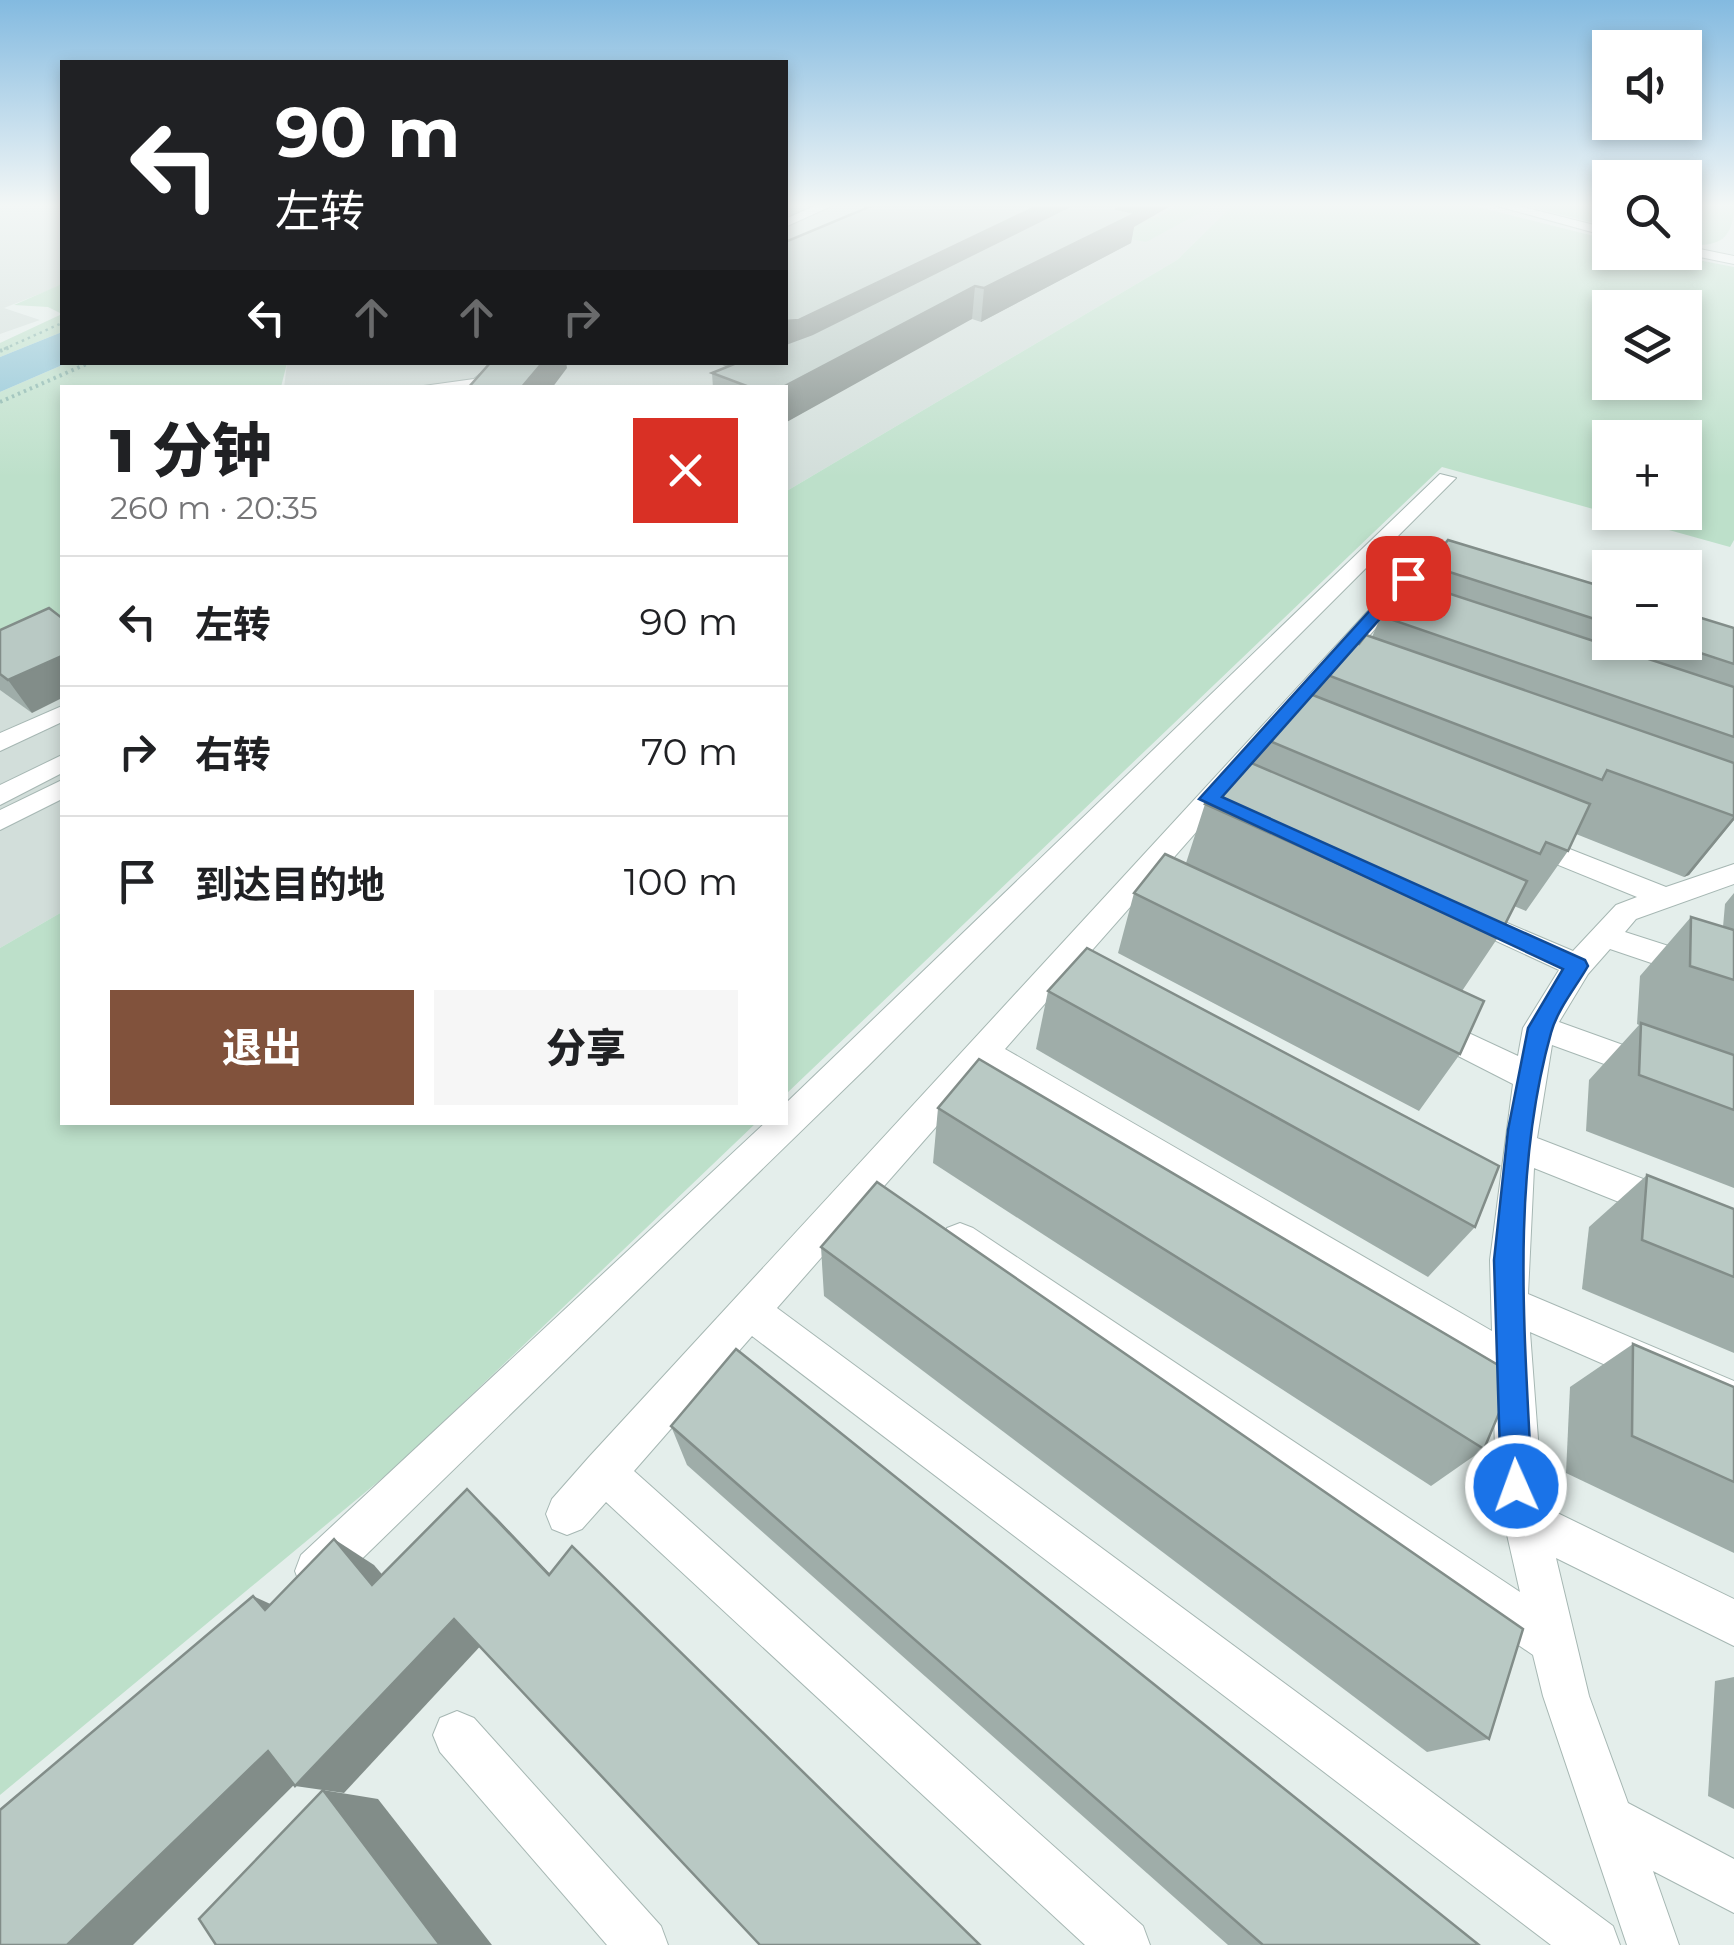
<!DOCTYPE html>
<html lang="zh">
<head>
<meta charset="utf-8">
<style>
	body { margin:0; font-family:Montserrat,"Noto Sans SC",sans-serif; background:#f6f6f6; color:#202124; height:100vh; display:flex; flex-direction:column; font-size:38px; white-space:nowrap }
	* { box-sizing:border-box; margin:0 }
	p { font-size:32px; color:#757577 }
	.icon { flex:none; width:55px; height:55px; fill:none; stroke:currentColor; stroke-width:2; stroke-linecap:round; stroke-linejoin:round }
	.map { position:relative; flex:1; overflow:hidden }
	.details { position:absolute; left:60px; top:385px; width:728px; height:740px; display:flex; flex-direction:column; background:#fff; border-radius:0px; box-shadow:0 5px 15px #0003 }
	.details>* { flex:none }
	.top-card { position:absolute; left:60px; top:60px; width:728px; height:305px; border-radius:0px; box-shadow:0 5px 15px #0003; background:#202124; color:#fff; overflow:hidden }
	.tools { position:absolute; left:1592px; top:30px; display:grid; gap:20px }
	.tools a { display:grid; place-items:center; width:110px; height:110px; border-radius:0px; background:#fff; box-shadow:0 5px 15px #0003; font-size:50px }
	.pin { position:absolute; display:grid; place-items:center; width:85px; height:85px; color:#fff; margin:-42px; border-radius:20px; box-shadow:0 5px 15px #0006 }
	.me { position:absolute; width:110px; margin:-55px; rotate:358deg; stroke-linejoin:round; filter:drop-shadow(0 0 8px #0008) }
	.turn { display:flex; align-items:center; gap:35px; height:210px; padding:0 50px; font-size:45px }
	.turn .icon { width:130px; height:130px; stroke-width:2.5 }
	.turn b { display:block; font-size:70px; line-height:85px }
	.lanes { display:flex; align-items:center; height:95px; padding:0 50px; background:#0003; justify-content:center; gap:50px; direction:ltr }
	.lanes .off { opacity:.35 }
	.round { display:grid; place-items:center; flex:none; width:105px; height:105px; border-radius:0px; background:#f6f6f6 }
	.overview { display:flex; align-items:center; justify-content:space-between; height:170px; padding:0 50px }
	h1 { font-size:60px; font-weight:800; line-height:75px }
	.action { display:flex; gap:20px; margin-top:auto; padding:20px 50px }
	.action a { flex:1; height:115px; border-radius:0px; background:#81523c; color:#fff; font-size:40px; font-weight:800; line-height:115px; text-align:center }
	.action a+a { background:#f6f6f6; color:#202124 }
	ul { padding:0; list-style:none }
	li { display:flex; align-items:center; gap:30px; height:130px; padding:0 50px; border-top:2px solid #e0e0e0 }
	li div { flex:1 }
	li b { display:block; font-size:38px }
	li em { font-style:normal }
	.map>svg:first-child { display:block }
	.built { fill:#d2deda }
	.green { fill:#bde0ca; fill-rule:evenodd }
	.water { fill:#8bc3d5 }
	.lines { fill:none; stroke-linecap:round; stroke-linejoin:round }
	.minor-casing { stroke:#a6b7b3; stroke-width:2 }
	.path-far1 { stroke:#84b3a9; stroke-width:2.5; stroke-dasharray:2.5 4; stroke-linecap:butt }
	.path { stroke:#84b3a9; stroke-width:4; stroke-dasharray:2.5 4; stroke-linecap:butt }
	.minor { fill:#fff; fill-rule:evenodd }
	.wall { fill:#9fada9 }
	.shaded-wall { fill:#828d89 }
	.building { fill:#b9c9c4; stroke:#828d89; stroke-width:2.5 }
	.route { fill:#1a73e8; stroke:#114b97; stroke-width:2.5 }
</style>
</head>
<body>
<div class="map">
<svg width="1734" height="1945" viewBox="0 0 1734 1945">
	<rect width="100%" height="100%" fill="#e4eeeb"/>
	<g class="built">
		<path d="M0 204H62V285L4 308 40 320 0 334Z"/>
		<path d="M785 204H1234L1177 260 785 492V388H284L287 363 785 362Z"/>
		<path d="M62 635V912L0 948V664Z"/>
	</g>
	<g class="green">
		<path d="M1181 204H1216L1146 242 1080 229 1117 211 1155 218Z"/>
		<path d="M1234 204H1466L1610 240V252L1662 253 1734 267V540L1730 547 1442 467 785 1095V492L1177 260ZM1610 308H1685V382H1610ZM1610 438H1685V512H1610Z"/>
		<path d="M1519 204H1610V227Z"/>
		<path d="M1685 204H1734C1734 240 1718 248 1685 244Z"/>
		<path d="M62 284V332L0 357V343L62 314 48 307 14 305Z"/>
		<path d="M67 363H287L281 387 62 388V636L0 665V392Z"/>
		<path d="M62 912V1122L756 1123 397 1466 0 1795V948Z"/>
	</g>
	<path class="water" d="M62 332V362L67 363 0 392V357Z"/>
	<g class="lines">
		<g class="minor-casing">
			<g id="minor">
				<path d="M819 204H836L785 227V219Z"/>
				<path d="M1490 204H1511L1610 229V237Z"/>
				<path d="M1685 246 1734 256V264L1680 253 1685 252Z"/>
				<path d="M495 362H513L484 387 409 388 474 379Z"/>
				<path d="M1440 474 1456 478 868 1066 333 1587 317 1593 301 1587 295 1571 301 1555 766 1122H785V1104Z"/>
				<path d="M1409 572 1471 594 1460 600 1413 586 1005 1049 1492 1331 1490 1260 1513 1084 1419 1036 1414 1027 1419 1018 1430 1015 1518 1056 1523 1028 1559 970 1455 922 1451 915 1455 908 1465 905 1573 951 1616 905 1637 897 1519 849 1516 842 1529 833 1666 887 1734 864V884L1636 919 1625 932 1734 967V991L1610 949 1588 974 1559 1022 1662 1059 1667 1068 1662 1077 1651 1081 1552 1045 1537 1138 1734 1214V1248L1534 1168 1528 1294 1734 1381V1421L1530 1332 1543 1506 1734 1599V1646L1556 1558 1589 1696 1628 1803 1734 1859V1913L1653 1871 1679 1945H1627L1543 1696 1533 1655 947 1252 942 1240 947 1228 960 1223 973 1228 1520 1592 1496 1486 1493 1376 986 1070 777 1308 1613 1926 1620 1945H1551L752 1336 634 1471 1143 1926 1150 1945H1085L606 1502 582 1529 567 1535 552 1529 546 1514 552 1499 589 1457 1402 574Z"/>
				<path d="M62 706V722L0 751V733Z"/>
				<path d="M62 755V773L0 805V785Z"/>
				<path d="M62 780V799L0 830V810Z"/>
				<path d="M457 1711 474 1718 661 1926 668 1945H607L440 1752 433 1735 440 1718Z"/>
			</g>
		</g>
		<path class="path-far1" d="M4 349 62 323"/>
		<g class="path">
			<path d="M0 351 10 347"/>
			<path d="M0 402 91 362"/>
		</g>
		<use href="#minor" class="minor"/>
	</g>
	<g class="wall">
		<path d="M1134 227 1131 243 981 322 972 319 785 388H713L712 373 727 367 715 362H785V242Z"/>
		<path d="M1428 565 1610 589V642H1685L1734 628V820L1689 875 1684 877 1576 834 1568 851 1526 911 1514 906 1499 936 1462 991 1460 1054 1419 1111 1118 953 1134 893 1186 863 1205 804 1251 763 1260 737 1309 694 1317 671 1359 644 1372 637 1381 616 1419 584Z"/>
		<path d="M0 630 32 713 0 690Z"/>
		<path d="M1734 893V1188L1586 1131 1589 1080 1639 1025 1637 1024 1640 976 1691 917 1723 927 1725 904Z"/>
		<path d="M1048 991 1475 1227 1428 1277 1036 1049Z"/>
		<path d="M938 1108 1484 1449 1431 1486 933 1163Z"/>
		<path d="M1647 1175 1734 1209V1353L1582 1289 1589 1227Z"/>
		<path d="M821 1247 1489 1739 1427 1752 824 1296Z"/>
		<path d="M1633 1344 1734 1387V1553L1566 1473 1570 1387Z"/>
		<path d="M671 1426 1479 1945H1228L687 1465Z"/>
		<path d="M1734 1677V1809L1708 1796 1715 1681Z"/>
	</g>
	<g class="shaded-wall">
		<path d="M1042 204H1098L785 356V321Z"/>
		<path d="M1125 204H1174L1134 227 1131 243 981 322 984 288Z"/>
		<path d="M975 286 972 319 785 423V388H781Z"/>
		<path d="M543 362H566L567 368 552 388H521Z"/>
		<path d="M62 656V698L32 713 8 680Z"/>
		<path d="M1734 816V820L1689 875 1684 877Z"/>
		<path d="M467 1489 497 1518 573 1598 549 1575Z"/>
		<path d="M334 1539 374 1565 410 1607 372 1585Z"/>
		<path d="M253 1596 301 1618 265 1610Z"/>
		<path d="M454 1619 486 1640 344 1793 295 1786Z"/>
		<path d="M268 1751 318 1761 133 1945H67Z"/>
		<path d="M323 1790 378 1799 492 1945H440Z"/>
	</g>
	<g class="building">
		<path d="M876 204H1042L799 320 785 321V242Z"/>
		<path d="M1074 204H1125L1117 209 1136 213 984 288 975 286 781 388H752L712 373 739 362H785V344L812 334Z"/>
		<path d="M491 362H543L521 388H468Z"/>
		<path d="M1448 540 1610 589V624L1428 565Z"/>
		<path d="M1414 582 1734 687V737L1381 616Z"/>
		<path d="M49 608 62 618V656L8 680 0 674V630Z"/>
		<path d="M1685 613 1734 628V664L1667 642H1685Z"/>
		<path d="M1366 635 1734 763V816L1607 770 1602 780 1317 671 1345 639 1359 644Z"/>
		<path d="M1300 690 1590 804 1568 851 1546 842 1540 854 1260 737Z"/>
		<path d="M1242 759 1527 881 1499 936 1205 804Z"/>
		<path d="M1165 854 1484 1001 1460 1054 1134 893Z"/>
		<path d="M1691 917 1734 930V980L1690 966Z"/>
		<path d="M1087 948 1499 1166 1475 1227 1048 991Z"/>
		<path d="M1641 1023 1734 1055V1110L1639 1075Z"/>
		<path d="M979 1059 1515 1375 1484 1449 938 1108Z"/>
		<path d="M1647 1175 1734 1209V1277L1642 1240Z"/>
		<path d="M877 1182 1523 1629 1489 1739 821 1247Z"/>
		<path d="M1633 1344 1734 1387V1482L1632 1436Z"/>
		<path d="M736 1349 1479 1945H1263L671 1426Z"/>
		<path d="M467 1489 549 1575 572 1546 980 1945H760L454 1619 295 1786 268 1751 67 1945H0V1810L253 1596 265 1610 334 1539 372 1585Z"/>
		<path d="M323 1790 440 1945H216L199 1919Z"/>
	</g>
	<linearGradient id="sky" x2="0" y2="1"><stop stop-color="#83bae0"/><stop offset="0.43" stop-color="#f3f7f6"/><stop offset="1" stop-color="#f3f7f6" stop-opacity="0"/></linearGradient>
	<rect width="1734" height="477" fill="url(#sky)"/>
	<path class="route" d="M1403 574 1416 578 1222 797 1585 960 1588 966C1576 987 1557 1010 1551 1033 1510 1180 1525 1336 1532 1486L1528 1497 1516 1502 1505 1497 1501 1486 1494 1260 1508 1130 1528 1028 1563 969 1199 799Z"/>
</svg>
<div class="tools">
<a><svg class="icon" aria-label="sound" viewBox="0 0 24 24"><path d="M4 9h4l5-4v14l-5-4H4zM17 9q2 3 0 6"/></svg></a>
<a><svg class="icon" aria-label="search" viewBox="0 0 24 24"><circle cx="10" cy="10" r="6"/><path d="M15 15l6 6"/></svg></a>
<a><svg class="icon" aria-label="layers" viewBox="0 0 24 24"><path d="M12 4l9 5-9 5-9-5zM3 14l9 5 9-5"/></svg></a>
<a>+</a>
<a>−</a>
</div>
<div class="pin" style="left:1408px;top:578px;background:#d93025"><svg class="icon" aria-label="arrive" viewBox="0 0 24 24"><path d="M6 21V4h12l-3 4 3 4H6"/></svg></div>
<svg class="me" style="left:1516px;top:1486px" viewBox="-20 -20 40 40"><circle r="17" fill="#1a73e8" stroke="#fff" stroke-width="3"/><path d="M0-11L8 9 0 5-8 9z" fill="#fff"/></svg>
<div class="top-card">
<div class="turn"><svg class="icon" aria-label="left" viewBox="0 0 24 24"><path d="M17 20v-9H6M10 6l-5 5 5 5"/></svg><div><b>90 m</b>左转</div></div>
<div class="lanes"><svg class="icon" aria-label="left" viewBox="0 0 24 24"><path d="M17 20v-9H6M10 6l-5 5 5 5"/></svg><svg class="icon off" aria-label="ahead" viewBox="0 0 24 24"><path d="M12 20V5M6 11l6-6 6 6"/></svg><svg class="icon off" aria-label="ahead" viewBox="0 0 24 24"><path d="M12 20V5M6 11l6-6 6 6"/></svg><svg class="icon off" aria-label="right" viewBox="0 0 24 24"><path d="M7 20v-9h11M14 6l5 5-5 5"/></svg></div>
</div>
<section class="details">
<div class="overview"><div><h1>1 分钟</h1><p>260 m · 20:35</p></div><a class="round" style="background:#d93025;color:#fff"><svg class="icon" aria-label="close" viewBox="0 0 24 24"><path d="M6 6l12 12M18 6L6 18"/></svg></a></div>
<ul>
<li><svg class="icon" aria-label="left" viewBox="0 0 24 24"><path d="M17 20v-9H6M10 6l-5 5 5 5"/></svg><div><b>左转</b></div><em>90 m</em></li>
<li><svg class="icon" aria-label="right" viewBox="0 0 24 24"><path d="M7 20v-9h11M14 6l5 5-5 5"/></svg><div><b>右转</b></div><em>70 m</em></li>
<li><svg class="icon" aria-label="arrive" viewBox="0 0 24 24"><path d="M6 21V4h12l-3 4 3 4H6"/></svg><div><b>到达目的地</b></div><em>100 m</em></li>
</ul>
<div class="action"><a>退出</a><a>分享</a></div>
</section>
</div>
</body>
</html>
